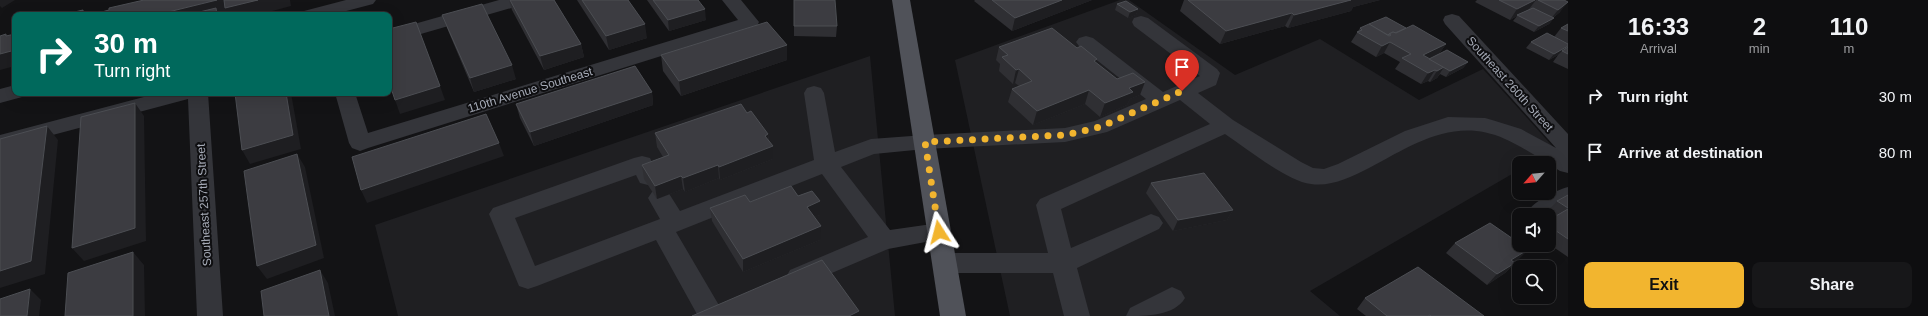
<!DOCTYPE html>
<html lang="en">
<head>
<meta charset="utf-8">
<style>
	body { margin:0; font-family:Helvetica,sans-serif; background:#171719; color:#f1f3f6; height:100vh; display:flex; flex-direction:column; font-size:15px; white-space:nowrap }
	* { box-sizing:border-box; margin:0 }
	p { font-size:13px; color:#9b9c9f }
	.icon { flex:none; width:22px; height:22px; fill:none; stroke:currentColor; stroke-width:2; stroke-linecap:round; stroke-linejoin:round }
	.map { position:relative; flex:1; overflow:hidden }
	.sheet { display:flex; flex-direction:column; background:#0e0e10; width:360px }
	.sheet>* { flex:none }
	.banner { position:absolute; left:12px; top:12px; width:380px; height:84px; border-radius:8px; box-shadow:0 4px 16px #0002,0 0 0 1px #2e2e30; background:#00695c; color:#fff; overflow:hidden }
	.needle { width:26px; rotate:243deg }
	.tools { position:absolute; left:1512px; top:156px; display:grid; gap:8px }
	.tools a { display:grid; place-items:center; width:44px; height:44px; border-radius:8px; background:#0e0e10; box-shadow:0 4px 16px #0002,0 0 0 1px #2e2e30; font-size:20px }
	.pin { position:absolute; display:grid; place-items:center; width:34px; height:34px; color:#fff; margin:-41px -17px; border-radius:50% 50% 50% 0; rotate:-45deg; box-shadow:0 0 4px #0007 }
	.pin .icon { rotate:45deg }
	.me { position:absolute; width:44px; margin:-22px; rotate:351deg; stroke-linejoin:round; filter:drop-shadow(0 0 3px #0008) }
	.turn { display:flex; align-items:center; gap:14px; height:84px; padding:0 16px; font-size:18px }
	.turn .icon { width:52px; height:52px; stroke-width:2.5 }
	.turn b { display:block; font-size:28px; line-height:34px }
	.eta { display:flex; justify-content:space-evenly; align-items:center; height:68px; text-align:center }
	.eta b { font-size:24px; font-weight:800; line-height:28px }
	.button { display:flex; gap:8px; margin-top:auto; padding:8px 16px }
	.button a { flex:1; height:46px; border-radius:8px; background:#f2b52f; color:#111; font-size:16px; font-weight:800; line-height:46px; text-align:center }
	.button a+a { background:#171719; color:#f1f3f6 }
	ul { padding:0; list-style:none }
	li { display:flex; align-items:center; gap:12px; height:56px; padding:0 16px }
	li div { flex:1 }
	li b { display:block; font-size:15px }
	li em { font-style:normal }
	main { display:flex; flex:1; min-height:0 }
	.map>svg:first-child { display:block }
	.built { fill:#1f1f22 }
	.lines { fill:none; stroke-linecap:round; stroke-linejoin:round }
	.minor { fill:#34353a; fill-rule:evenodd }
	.major { fill:#505259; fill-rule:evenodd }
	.wall { fill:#2f2f33 }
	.shaded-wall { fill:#1e1e21 }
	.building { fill:#3c3c41; stroke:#4c4e53 }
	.route { stroke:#f2b52f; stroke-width:7; stroke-dasharray:0 12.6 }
	.labels { text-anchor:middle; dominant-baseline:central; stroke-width:4; stroke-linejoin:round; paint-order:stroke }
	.street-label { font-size:12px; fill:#a5aab6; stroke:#0e0e10 }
</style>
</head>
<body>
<main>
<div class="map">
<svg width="1568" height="316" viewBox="0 0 1568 316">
	<rect width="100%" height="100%" fill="#131315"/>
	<g class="built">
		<path d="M1120 0H1129L1235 75 1320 39 1419 100 1483 69 1555 149 1531 163H1519V170L1310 291 1340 316H1010L955 60Z"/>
		<path d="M870 56 895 316H398L375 225Z"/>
	</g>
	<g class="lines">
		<g class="minor">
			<path d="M346 0H376L373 4 331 15H301L304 11Z"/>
			<path d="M499 0H528L525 4 400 40 393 38 391 34 393 30Z"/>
			<path d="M722 0H741L759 22 757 26 368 148 360 151 352 148 349 143 335 93H355L368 133 738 20Z"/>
			<path d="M1452 14 1459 16 1568 134V173L1560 171C1543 161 1525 148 1505 139 1454 116 1413 145 1369 168 1351 177 1331 187 1311 184 1287 181 1246 148 1225 134L1061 209 1071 248 1151 214 1159 217 1163 223 1159 229 1077 268 1090 316H1064L1053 273H945L936 270 933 263 936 256 945 253H1048L1036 205 1040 199 1210 124 1180 100 1107 132 1065 142 925 149 874 154 841 167 890 230 939 223 947 226 951 232 947 238 888 249 799 287 790 284 786 277 790 270 868 237 822 174 676 232 720 307 724 316H698L656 240 537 286 528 289 519 286 489 214 493 208 634 158 642 156 650 158 659 177 656 183 648 185 640 183 636 175 515 218 535 266 660 219 648 198 652 192 660 189 668 192 680 211 814 160 804 93 807 88 814 86 821 88 824 93 835 152 871 139 925 135 1065 128 1095 121 1146 99 1079 46 1076 42 1079 38 1086 36 1093 38 1163 92 1200 76 1134 26 1132 22 1134 18 1141 16 1148 18 1217 69 1220 73 1216 85 1198 93 1233 120 1301 162 1313 168 1324 169 1338 164 1405 131 1448 117 1485 118 1492 120 1521 129 1556 148 1445 24 1443 20 1445 16Z"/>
			<path d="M15 85V93H25L22 97 0 103V89Z"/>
			<path d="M159 93H208L223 316H197L188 99 0 149V135Z"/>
			<path d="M1568 187V206L1549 219V215H1525C1532 202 1554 191 1568 187Z"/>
			<path d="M1172 287 1181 291 1185 298C1174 316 1147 316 1126 316L1130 308Z"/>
		</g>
		<path class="major" d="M892 0H910L966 316H940Z"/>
	</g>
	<g class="wall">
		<path d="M509 0H554L581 44 584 57 544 70 512 10Z"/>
		<path d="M577 0H628L647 38 609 50Z"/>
		<path d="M647 0H698L706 20 669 31Z"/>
		<path d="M794 0 837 26 836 37 794 36Z"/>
		<path d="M975 0H1092L1012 31 974 1Z"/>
		<path d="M1184 0H1380L1353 7 1351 11 1288 28 1285 26 1220 44 1180 11Z"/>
		<path d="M1477 0H1564L1560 12 1553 18H1554L1549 24 1534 32 1513 21 1517 16 1510 20 1475 2Z"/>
		<path d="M1117 4 1138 9 1136 15 1128 18 1115 10Z"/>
		<path d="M442 15 516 79 474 92 447 28Z"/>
		<path d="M1568 24V69L1553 62 1558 55 1549 60 1526 48 1531 42 1554 37 1561 28Z"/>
		<path d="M1360 28 1405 29 1446 44 1439 54 1468 62 1463 68 1446 77 1440 74 1437 78 1430 82 1428 81 1421 84 1395 69 1400 62 1384 53 1376 57 1351 42Z"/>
		<path d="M787 45V60L681 96 663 71 661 55Z"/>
		<path d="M999 47 1096 63 1117 79 1140 95 1130 99 1127 105 1100 117 1085 104 1033 125 1008 102 1012 89 1019 86 1015 83 1013 84 999 71 1000 64 996 60Z"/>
		<path d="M652 92 653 105 534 146 520 118 516 104Z"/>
		<path d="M747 113 768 134 769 141 773 146V159L720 180 719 178 685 192 683 189 657 199 644 179 642 165 663 157 657 147 655 133Z"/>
		<path d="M1151 183 1233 210 1227 220 1173 231 1146 193Z"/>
		<path d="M1568 195V257L1549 244V220L1554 217 1547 212 1557 201Z"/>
		<path d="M798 196 820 215 814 217 820 240 743 272 712 221 710 208 750 202Z"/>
		<path d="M1455 243 1518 260 1515 262V263L1505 273 1487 285 1446 253Z"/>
		<path d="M1365 298 1484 316H1366L1357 309Z"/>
	</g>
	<g class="shaded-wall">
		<path d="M0 0H15L2 8 0 6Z"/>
		<path d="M217 0H290L291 6 257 15H228L227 12 219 14 220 15H156Z"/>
		<path d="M1062 0H1092L1012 31 1015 18Z"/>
		<path d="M1351 0H1380L1353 7 1351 11 1288 28 1294 15Z"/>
		<path d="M1535 0H1536L1529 9 1510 20 1517 9Z"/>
		<path d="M1568 2 1560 12 1550 20 1558 10Z"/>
		<path d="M705 9 706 20 669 31 668 20Z"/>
		<path d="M1138 9 1136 15 1128 18 1130 12Z"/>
		<path d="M83 10 87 15H83Z"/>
		<path d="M1292 13 1285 26 1220 44 1226 31Z"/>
		<path d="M1554 18 1549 24 1534 32 1539 26Z"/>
		<path d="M645 24 647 38 609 50 606 36Z"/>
		<path d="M1390 42 1384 53 1376 57 1382 46Z"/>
		<path d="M581 44 584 57 544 70 540 56Z"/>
		<path d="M1446 44 1439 54 1416 66 1423 55Z"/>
		<path d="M787 45V60L681 96 679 81Z"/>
		<path d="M1568 46V48L1562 51 1558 55 1549 60 1554 54Z"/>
		<path d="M15 49V66L0 70V54Z"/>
		<path d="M1468 62 1463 68 1446 77 1450 71Z"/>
		<path d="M512 65 516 79 474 92 470 78Z"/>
		<path d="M1444 67 1437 78 1430 82 1437 71Z"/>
		<path d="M1019 69 1015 83 1013 84 1016 70Z"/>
		<path d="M1435 70 1428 81 1421 84 1428 73Z"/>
		<path d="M1145 82 1140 95 1130 99 1127 105 1100 117 1105 103 1129 88Z"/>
		<path d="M440 86 445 100 400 114 395 100Z"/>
		<path d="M1089 90 1085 104 1033 125 1037 111Z"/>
		<path d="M652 92 653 105 534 146 530 132Z"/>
		<path d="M286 93H291L301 149 250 164 242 150Z"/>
		<path d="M135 103 144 116 146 241 84 261 72 248Z"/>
		<path d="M47 126 58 140 45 274 0 288V271Z"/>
		<path d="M768 134 769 148 773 146V159L720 180 719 167 765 136Z"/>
		<path d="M499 143 504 156 367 203 361 190Z"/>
		<path d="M297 154 305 167 324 258 267 279 257 266Z"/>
		<path d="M718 165 719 178 685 192 683 178Z"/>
		<path d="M681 176 683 189 657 199 655 186Z"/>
		<path d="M820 201V215L806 220 807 207Z"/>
		<path d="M1233 210 1227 220 1173 231 1178 220Z"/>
		<path d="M821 226 820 240 743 272V259Z"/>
		<path d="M1529 249 1518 260 1501 270 1511 260Z"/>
		<path d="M133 252 144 265 145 316H133Z"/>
		<path d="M1515 263 1505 273 1487 285 1497 274Z"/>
		<path d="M320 270 328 283 335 316H329Z"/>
		<path d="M30 289 41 300 39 316H27Z"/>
		<path d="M859 311 858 316H849Z"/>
	</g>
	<g class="building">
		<path d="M144 0H217L156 15H98V13L109 10V8Z"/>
		<path d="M224 0H258L225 8Z"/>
		<path d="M510 0H554L581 44 540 56Z"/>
		<path d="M582 0H628L645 24 606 36Z"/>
		<path d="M653 0H698L705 9 668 20Z"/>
		<path d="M794 0H835L837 26H794Z"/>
		<path d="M992 0H1062L1015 18Z"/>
		<path d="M1188 0H1351L1294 15 1292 13 1226 31Z"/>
		<path d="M1499 0H1535L1517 9Z"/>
		<path d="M1538 0H1564L1568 2 1558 10Z"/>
		<path d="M1126 1 1138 9 1130 12 1117 4Z"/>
		<path d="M482 4 512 65 470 78 442 15Z"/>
		<path d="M216 8 217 15H187Z"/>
		<path d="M1533 8 1554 18 1539 26 1517 15Z"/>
		<path d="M83 10V15H62Z"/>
		<path d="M1386 17 1406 28 1395 33 1393 32 1389 34 1388 35 1369 24Z"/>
		<path d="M416 22 440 86 395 100 389 82V29Z"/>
		<path d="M767 22 787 45 679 81 661 55Z"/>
		<path d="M1369 24 1389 36 1391 35 1389 34 1393 32 1396 33 1413 25 1446 44 1423 55 1444 67 1437 71 1435 70 1428 73 1402 58 1411 54 1390 42 1382 46 1357 32 1362 30 1360 28Z"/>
		<path d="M1568 24V31L1561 28Z"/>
		<path d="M1052 28 1077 48 1081 46 1097 59 1094 61 1117 79 1133 73 1145 82 1129 88 1133 92 1105 103 1089 90 1037 111 1012 89 1032 81 1019 69 1016 70 1002 57 1008 55 999 47Z"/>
		<path d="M15 33V50L0 54V36L6 34V36L15 34Z"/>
		<path d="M1547 33 1568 44V46L1554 54 1531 42Z"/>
		<path d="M1568 47V54L1562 51Z"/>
		<path d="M1447 50 1468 62 1450 71 1429 59Z"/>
		<path d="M635 66 652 92 530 132 516 104Z"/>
		<path d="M235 93H286L293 135 242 150Z"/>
		<path d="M135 103V228L72 248 81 117Z"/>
		<path d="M741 104 747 113 751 111 768 134 765 136 773 146 719 167 718 165 683 178 681 176 655 186 642 165 669 155 655 133Z"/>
		<path d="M486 114 499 143 361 190 352 157Z"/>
		<path d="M47 126 31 261 0 271V139Z"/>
		<path d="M297 154 316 245 257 266 244 171Z"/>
		<path d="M1204 173 1233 210 1178 220 1151 183Z"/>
		<path d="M791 186 798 196 812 191 820 201 807 207 821 226 743 259 710 208 745 195 750 202Z"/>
		<path d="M1568 195V208L1557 201Z"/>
		<path d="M1568 209V239L1549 226V220Z"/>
		<path d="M1490 223 1519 243V245H1523L1529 249 1511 260 1515 263 1497 274 1455 243Z"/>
		<path d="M133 252V316H65L68 273Z"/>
		<path d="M822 260 859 311 849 316H692Z"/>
		<path d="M1418 267 1484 316H1431L1430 315 1428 316H1387L1365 298Z"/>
		<path d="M320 270 329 316H264L261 291Z"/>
		<path d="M30 289 27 316H0V299Z"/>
	</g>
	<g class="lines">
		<path class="route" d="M939 232 925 142 1065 135 1100 127 1182 91"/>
	</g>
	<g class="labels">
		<g class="street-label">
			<text transform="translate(1510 84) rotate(48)">Southeast 260th Street</text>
			<text transform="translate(530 90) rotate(-17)">110th Avenue Southeast</text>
			<text transform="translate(204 205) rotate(-93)">Southeast 257th Street</text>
		</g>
	</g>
</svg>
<div class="tools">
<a><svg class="needle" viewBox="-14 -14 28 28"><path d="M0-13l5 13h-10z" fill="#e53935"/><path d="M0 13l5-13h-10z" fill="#9b9c9f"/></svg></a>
<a><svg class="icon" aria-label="sound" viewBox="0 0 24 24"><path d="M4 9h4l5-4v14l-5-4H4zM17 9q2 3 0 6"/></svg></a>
<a><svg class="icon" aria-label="search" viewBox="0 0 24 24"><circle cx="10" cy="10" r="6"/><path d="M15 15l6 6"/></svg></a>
</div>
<div class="pin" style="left:1182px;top:91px;background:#d93025"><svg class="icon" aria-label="arrive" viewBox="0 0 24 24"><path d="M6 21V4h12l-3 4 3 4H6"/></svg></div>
<svg class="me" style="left:939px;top:232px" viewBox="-20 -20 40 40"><path d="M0-17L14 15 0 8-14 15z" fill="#f2b52f" stroke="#fff" stroke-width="4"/></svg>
<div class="banner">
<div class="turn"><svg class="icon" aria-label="right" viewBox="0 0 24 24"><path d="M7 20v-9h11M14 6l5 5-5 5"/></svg><div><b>30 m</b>Turn right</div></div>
</div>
</div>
<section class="sheet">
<div class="eta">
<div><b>16:33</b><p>Arrival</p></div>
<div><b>2</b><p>min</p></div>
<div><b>110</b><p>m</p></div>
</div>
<ul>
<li><svg class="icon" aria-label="right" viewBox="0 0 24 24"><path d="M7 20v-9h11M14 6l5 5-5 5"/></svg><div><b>Turn right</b></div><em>30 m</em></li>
<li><svg class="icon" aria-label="arrive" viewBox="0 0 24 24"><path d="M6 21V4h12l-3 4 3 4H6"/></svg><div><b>Arrive at destination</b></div><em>80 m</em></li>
</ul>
<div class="button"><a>Exit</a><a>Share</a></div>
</section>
</main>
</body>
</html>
